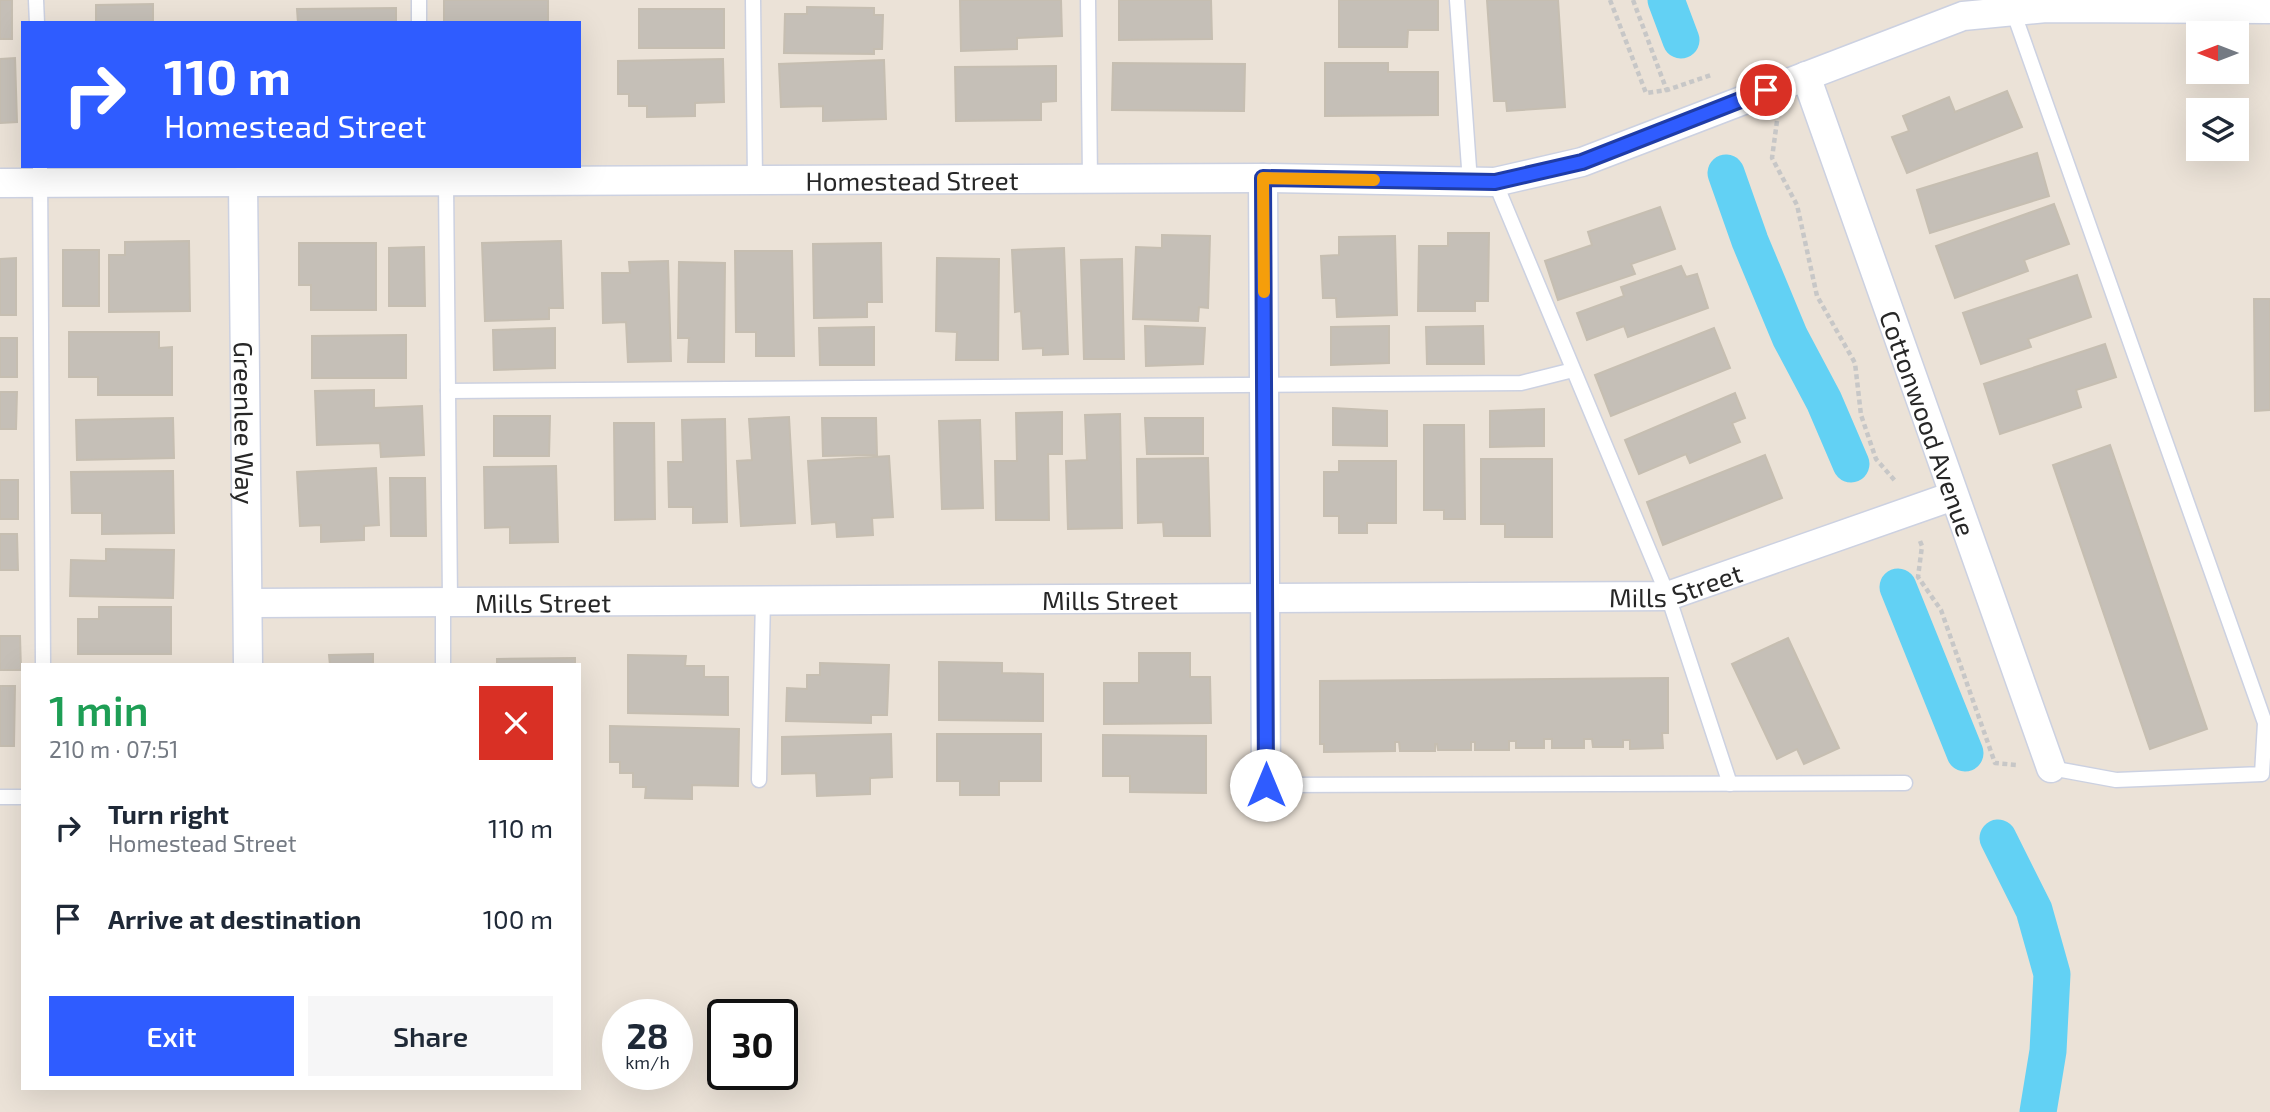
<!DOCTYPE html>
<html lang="en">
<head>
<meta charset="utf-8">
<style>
	body { margin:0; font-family:"Exo 2",sans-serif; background:#f6f6f7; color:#1f2937; height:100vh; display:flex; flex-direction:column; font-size:26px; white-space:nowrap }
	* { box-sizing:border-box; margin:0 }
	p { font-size:23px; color:#747a83 }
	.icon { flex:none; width:38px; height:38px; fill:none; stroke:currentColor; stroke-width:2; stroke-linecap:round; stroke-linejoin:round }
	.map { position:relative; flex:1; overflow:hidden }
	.drawer { position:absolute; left:21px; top:663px; width:560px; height:427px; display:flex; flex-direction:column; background:#fff; border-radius:0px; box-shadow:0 7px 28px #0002 }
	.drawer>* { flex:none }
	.banner { position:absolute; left:21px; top:21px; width:560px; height:147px; border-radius:0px; box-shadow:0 7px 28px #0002; background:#2f5cff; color:#fff; overflow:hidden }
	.needle { width:46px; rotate:270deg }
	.buttons { position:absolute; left:2186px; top:21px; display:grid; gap:14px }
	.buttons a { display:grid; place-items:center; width:63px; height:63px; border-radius:0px; background:#fff; box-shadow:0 7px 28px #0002; font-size:35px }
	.speed { position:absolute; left:602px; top:999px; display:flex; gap:14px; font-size:35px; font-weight:700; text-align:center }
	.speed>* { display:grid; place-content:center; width:91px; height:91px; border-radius:50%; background:#fff; box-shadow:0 7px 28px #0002; line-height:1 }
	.speed small { font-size:18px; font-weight:400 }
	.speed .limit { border:4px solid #111; border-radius:10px; background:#fff; color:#111 }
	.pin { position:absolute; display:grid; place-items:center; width:60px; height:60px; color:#fff; margin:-30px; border:4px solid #fff; border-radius:50%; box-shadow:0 2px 7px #0007 }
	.me { position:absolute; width:77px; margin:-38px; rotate:0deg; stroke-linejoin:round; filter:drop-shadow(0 0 5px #0008) }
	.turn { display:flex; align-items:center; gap:24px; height:147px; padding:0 28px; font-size:32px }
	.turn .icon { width:91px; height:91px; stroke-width:2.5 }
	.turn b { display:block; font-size:49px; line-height:60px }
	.round { display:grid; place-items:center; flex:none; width:74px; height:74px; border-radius:0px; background:#f6f6f7 }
	.head { display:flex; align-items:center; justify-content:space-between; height:119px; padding:0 28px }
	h1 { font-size:42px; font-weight:600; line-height:52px; color:#1e9e55 }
	.action { display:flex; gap:14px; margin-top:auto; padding:14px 28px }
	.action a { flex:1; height:80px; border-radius:0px; background:#2f5cff; color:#fff; font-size:28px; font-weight:600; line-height:80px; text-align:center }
	.action a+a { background:#f6f6f7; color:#1f2937 }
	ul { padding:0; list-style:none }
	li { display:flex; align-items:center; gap:21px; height:91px; padding:0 28px }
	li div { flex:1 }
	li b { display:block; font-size:26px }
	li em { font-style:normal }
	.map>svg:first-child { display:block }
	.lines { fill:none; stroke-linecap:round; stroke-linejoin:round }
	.canal { stroke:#62d1f4; stroke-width:37 }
	.building { fill:#c5bfb7; stroke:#c6beb1; stroke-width:2 }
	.service-casing { stroke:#ccd1e1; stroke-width:17 }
	.minor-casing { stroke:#ccd1e1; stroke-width:31 }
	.path { stroke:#c7c7c7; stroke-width:4.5; stroke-dasharray:5 3.5; stroke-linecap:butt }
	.service { stroke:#fff; stroke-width:14 }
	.minor { stroke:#fff; stroke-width:28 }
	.route-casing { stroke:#1f3ca6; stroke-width:18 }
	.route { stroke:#2f5cff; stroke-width:12 }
	.slow { stroke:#f59e0b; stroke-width:12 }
	.labels { text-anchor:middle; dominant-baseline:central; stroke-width:5; stroke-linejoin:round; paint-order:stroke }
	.street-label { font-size:26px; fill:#272727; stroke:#fff }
</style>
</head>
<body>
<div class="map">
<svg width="2270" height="1112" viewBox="0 0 2270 1112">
	<rect width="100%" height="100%" fill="#ebe2d7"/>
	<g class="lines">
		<g class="canal">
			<path d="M1666 0 1681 40"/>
			<path d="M1726 173 1750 241 1790 337 1824 401 1851 464"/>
			<path d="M1898 587 1965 753"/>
			<path d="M1998 838 2034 910 2052 974 2048 1051 2038 1112"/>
		</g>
	</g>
	<g class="building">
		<rect x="0" y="0" width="12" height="39"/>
		<rect x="444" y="0" width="104" height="23"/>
		<path d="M960 0H1061L1062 36 1017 38V49L961 51Z"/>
		<path d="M1119 0H1211L1212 39 1119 40Z"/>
		<path d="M1339 0H1438V30H1408L1407 47H1339Z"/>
		<path d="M1487 0H1558L1565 107 1507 111 1506 101H1494Z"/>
		<path d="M153 4V23H96V5Z"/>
		<path d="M807 7 874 8V15H883L882 49H874V54L784 53 785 14H807Z"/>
		<path d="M396 8V23H298L297 9Z"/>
		<rect x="639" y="9" width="85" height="39"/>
		<path d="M15 58 17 122 0 123V59Z"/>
		<path d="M723 59 724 102 695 103V116L647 117V106H629V94H618V61Z"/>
		<path d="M884 60 886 119 823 121V106L781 107 779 64Z"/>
		<path d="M1113 63 1245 64 1244 111 1112 110Z"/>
		<path d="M1325 63H1388V72H1438V115L1325 116Z"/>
		<path d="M1056 66V101L1041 102V120L956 121 955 67Z"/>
		<path d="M2007 91 2022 127 1907 173 1892 137 1909 131 1903 116 1949 97 1955 112Z"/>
		<path d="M2037 153 2049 196 1930 233 1917 190Z"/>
		<path d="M2054 204 2069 244 2024 260 2028 271 1955 298 1936 246Z"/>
		<path d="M1660 207 1675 249 1631 264 1635 274 1558 300 1545 261 1592 245 1588 232Z"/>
		<path d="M1448 233H1489L1488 301H1475V311H1418L1419 246H1448Z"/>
		<path d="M1162 235 1210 236 1208 308 1199 307 1198 321 1133 319 1136 247 1162 248Z"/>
		<path d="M1395 236 1397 315 1337 317 1336 298H1323L1321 256 1339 255V237Z"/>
		<path d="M189 241 190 311 109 312V255H125V242Z"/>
		<path d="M561 241 563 308H549V319L485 321 482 243Z"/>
		<path d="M299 243H376V310H311V285H299Z"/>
		<path d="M881 243 882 302H867V317L814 318 813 244Z"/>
		<path d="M424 247 425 306H389V248Z"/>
		<path d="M1064 248 1068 354 1043 355V348L1023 349 1021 311 1015 312 1012 250Z"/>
		<rect x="63" y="250" width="36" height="56"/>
		<path d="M735 251H792L794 356H756V332H736Z"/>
		<path d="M16 258V315H0V259Z"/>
		<path d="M937 258 999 259 998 360H956L957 332 936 331Z"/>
		<path d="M1122 259 1124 359H1084L1081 260Z"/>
		<path d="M668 261 671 361 628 362 626 322 603 323 602 273H630L629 262Z"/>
		<path d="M679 262 725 263 724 362H688L689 338H678Z"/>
		<path d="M1681 266 1686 277 1697 274 1708 308 1628 337 1624 326 1587 340 1577 313 1624 296 1621 287Z"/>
		<path d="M2077 275 2091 317 2028 339 2031 347 1981 364 1963 313Z"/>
		<path d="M2254 299H2270V410L2255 411Z"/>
		<path d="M1145 326 1205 328 1203 364 1146 366Z"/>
		<path d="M1389 326V363L1331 365V327Z"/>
		<path d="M1483 326 1484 364H1427L1426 327Z"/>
		<path d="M874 327V365H820L819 328Z"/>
		<path d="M555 328V368L494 370 493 330Z"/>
		<path d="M1714 328 1730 368 1611 416 1595 375Z"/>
		<path d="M69 332H159V348L172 347V395H98V377H69Z"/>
		<path d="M406 335V378H312V336Z"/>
		<rect x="0" y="338" width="17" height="39"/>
		<path d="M2105 344 2116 377 2076 390 2081 407 2000 434 1984 384Z"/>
		<path d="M374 390V408L422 406 424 455 381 457 380 443 317 445 315 391Z"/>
		<path d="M0 392H17L16 429H0Z"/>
		<path d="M1735 393 1745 418 1732 423 1740 442 1690 463 1686 454 1639 474 1625 440Z"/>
		<path d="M1333 408 1387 411V446L1333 445Z"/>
		<path d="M1544 409V446L1490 447V411Z"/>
		<path d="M1062 412V454H1048L1049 520H996L995 461H1017L1016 413Z"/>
		<path d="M1120 414 1122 528 1068 529 1066 461 1087 460 1085 415Z"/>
		<path d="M494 416H550L549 456H494Z"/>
		<path d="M789 417 795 523 741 526 737 461 752 460 749 419Z"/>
		<path d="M173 418 174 458 77 460 76 420Z"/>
		<path d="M822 418H876L877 455 823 456Z"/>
		<path d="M1145 418H1203V454H1147Z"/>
		<path d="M725 419 727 522 693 523V507H669L668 462H683L682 420Z"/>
		<path d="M980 420 983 508 942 509 939 421Z"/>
		<path d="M614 423H654L655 519 615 520Z"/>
		<path d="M1424 425H1464L1465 519H1444V510H1424Z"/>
		<path d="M2110 445 2207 729 2150 749 2053 465Z"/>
		<path d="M1765 455 1782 498 1663 545 1647 502Z"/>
		<path d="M889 456 893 517 872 518 873 535 837 537 836 522 812 524 808 461Z"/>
		<path d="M1208 458 1210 536H1164L1163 522 1138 523 1137 459Z"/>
		<path d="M1481 459H1552V537H1505V524H1481Z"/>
		<path d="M1339 461H1396V523H1367V533H1339V516H1324V472H1339Z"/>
		<path d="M556 466 558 542 510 543V527L485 528 484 467Z"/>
		<path d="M376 468 379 525 364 526V540L321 542V525L300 526 297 472Z"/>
		<path d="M173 471 174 533 102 534V513H72L71 472Z"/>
		<path d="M390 478H425L426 536H391Z"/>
		<rect x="0" y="480" width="18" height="39"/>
		<path d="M0 534H17L18 570H0Z"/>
		<path d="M106 549 174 550 173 598 70 596 71 560 106 561Z"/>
		<path d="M99 607H171V654H78V619H99Z"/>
		<path d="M0 636H20L21 670H0Z"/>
		<path d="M1788 638 1839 748 1804 764 1797 749 1777 759 1732 664Z"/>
		<path d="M1139 653H1190V677H1210L1211 723 1104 724V683H1139Z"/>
		<path d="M373 654V665H330L329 655Z"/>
		<path d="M628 655 686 656 685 666H704V677H728V715L628 713Z"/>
		<path d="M575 658V665H497V659Z"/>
		<path d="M939 662 1002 663V673L1043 674V721L939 720Z"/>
		<path d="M820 663 889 665 887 715H871V723L786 721 787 688 807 689V675H820Z"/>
		<path d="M1668 678V733H1662L1663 748 1630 749V740H1623V747H1593L1592 739H1584V748H1552V739H1544V748H1516V741H1509V750H1475V742H1471V750H1438L1437 744H1435V751H1400L1399 742H1395V751L1324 752V744H1320V681Z"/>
		<path d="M0 686H15L14 746H0Z"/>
		<path d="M610 726 739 729 738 786 692 785V799L645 798 646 787H633V773H620V762H610Z"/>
		<path d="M891 734 892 777 870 778V794L817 796 816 773 782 774V737Z"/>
		<path d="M937 734H1041V781H999V795H960V781H937Z"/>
		<path d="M1103 735 1206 736V793L1130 792V776H1103Z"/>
	</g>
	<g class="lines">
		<g class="service-casing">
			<g id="service">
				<path d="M36 0 37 23"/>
				<path d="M419 0V23"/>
				<path d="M753 0 755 180"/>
				<path d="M1088 0 1090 179"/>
				<path d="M1457 0 1470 182"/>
				<path d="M2013 11 2265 723 2262 774 2116 780 2051 768"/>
				<path d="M40 166 43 665"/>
				<path d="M446 181 450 602"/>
				<path d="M1495 182 1668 596 1730 784"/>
				<path d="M448 391 1521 383 1573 370"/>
				<path d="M443 601V665"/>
				<path d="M759 780 763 599"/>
				<path d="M1266 785 1905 783"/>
				<path d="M0 797H23"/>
			</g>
		</g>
		<g class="minor-casing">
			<g id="minor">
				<path id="s1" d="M1806 76 2051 768"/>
				<path d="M1263 178 1266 785"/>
				<path id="s2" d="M243 181 248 665"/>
				<path id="s3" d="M0 183 1263 178 1495 182 1582 162 1963 16 2046 8 2270 9"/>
				<path id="s4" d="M249 603 1668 596 1953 496"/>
			</g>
		</g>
		<g class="path">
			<path d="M1610 0 1646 93 1667 90 1711 75"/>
			<path d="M1633 0 1667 91"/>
			<path d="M1777 121 1772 158 1797 205 1817 296 1855 363 1861 415 1876 459 1896 482"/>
			<path d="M1920 541 1922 546 1918 577 1941 610 1995 763 2017 765"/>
		</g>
		<use href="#service" class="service"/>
		<use href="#minor" class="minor"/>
	</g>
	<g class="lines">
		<g class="route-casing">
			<path id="route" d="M1266 785 1263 178 1495 182 1582 162 1766 90"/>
		</g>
		<use href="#route" class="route"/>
		<path class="slow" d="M1264 292 1263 178 1374 180"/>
	</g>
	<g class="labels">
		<g class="street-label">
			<text stroke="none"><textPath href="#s3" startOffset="912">Homestead Street</textPath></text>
			<text stroke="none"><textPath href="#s1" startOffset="368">Cottonwood Avenue</textPath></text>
			<text stroke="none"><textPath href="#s2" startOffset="242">Greenlee Way</textPath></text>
			<text stroke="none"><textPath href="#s4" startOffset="1428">Mills Street</textPath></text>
			<text stroke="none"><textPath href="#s4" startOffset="861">Mills Street</textPath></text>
			<text stroke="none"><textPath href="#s4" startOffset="294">Mills Street</textPath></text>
		</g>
	</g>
</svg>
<div class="buttons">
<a><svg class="needle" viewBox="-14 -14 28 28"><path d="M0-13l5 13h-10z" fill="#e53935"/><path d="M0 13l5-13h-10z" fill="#747a83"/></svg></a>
<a><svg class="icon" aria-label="layers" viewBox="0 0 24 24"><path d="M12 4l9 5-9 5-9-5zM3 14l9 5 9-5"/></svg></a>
</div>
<div class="speed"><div>28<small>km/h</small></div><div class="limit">30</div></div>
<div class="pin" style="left:1766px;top:90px;background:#d93025"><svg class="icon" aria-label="arrive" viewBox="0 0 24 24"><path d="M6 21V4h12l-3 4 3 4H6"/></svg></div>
<svg class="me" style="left:1266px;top:785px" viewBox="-20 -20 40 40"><circle r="19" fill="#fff"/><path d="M0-13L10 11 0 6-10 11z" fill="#2f5cff"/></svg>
<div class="banner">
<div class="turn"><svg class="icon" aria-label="right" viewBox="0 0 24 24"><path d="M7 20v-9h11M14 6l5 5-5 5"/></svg><div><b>110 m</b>Homestead Street</div></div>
</div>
<section class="drawer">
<div class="head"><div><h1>1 min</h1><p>210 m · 07:51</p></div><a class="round" style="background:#d93025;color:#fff"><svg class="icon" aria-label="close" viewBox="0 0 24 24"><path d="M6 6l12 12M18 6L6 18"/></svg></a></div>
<ul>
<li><svg class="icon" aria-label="right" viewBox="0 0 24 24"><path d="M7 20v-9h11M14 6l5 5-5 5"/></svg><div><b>Turn right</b><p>Homestead Street</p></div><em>110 m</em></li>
<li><svg class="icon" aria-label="arrive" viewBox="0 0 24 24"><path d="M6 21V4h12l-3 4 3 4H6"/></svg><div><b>Arrive at destination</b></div><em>100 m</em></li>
</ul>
<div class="action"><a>Exit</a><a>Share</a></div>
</section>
</div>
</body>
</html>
